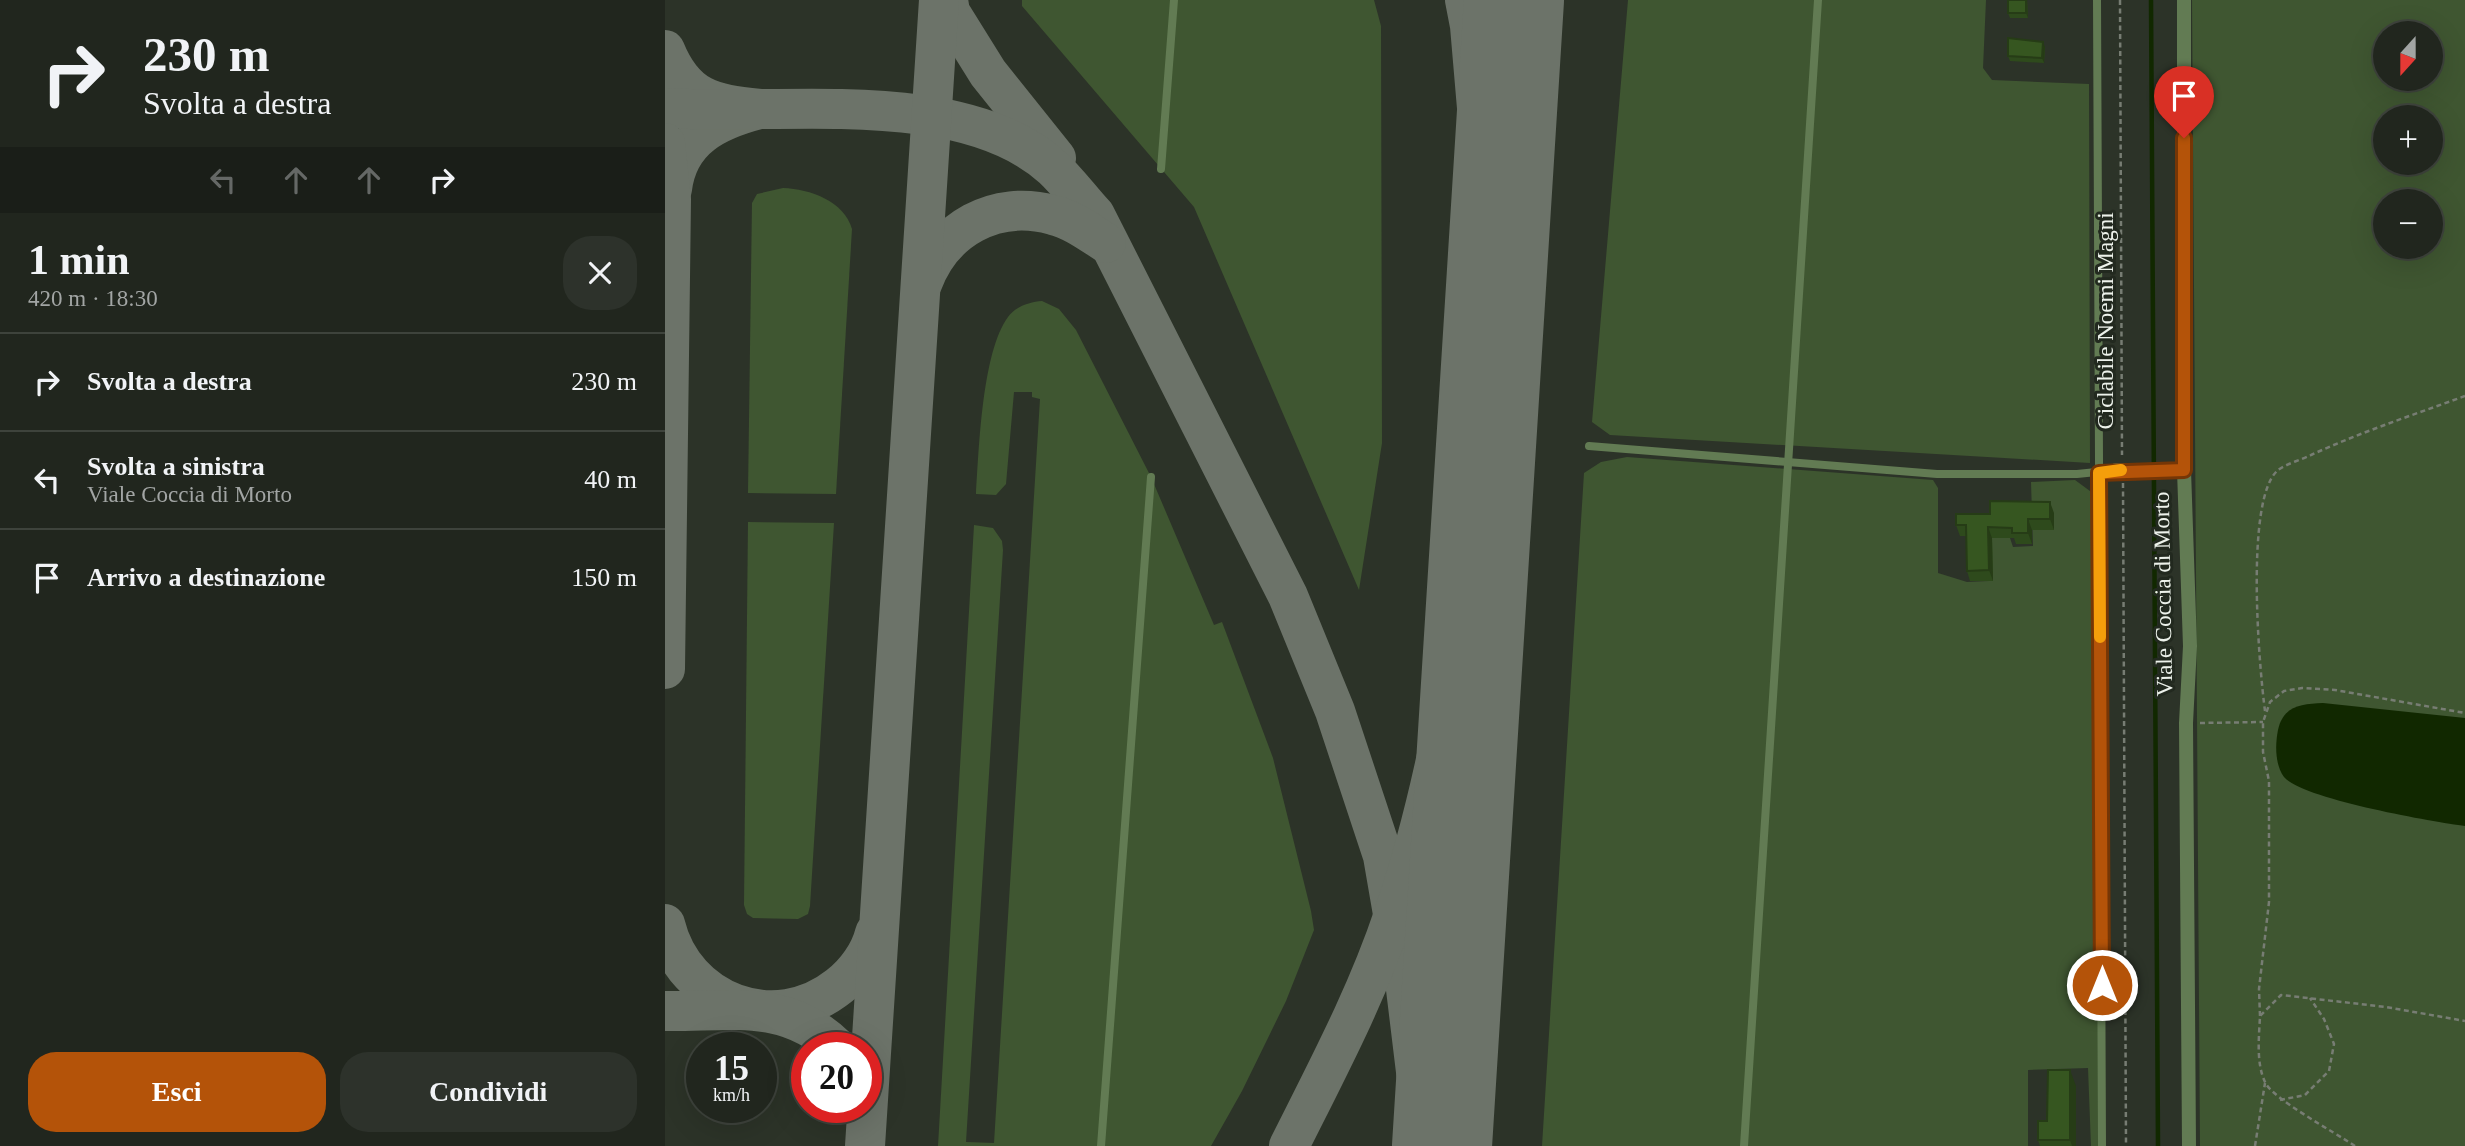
<!DOCTYPE html>
<html lang="it">
<head>
<meta charset="utf-8">
<style>
	body { margin:0; font-family:"Times New Roman",serif; background:#2d322b; color:#f1f3f6; height:100vh; display:flex; flex-direction:column; font-size:26px; white-space:nowrap }
	* { box-sizing:border-box; margin:0 }
	p { font-size:23px; color:#a2a5a4 }
	.icon { flex:none; width:38px; height:38px; fill:none; stroke:currentColor; stroke-width:2; stroke-linecap:round; stroke-linejoin:round }
	.map { position:relative; flex:1; overflow:hidden }
	.details { display:flex; flex-direction:column; background:#21261e; width:665px }
	.details>* { flex:none }
	.guide { background:#21261e; color:#f1f3f6; overflow:hidden }
	.needle { width:46px; rotate:201deg }
	.tools { position:absolute; left:1708px; top:21px; display:grid; gap:14px }
	.tools a { display:grid; place-items:center; width:70px; height:70px; border-radius:50%; background:#21261e; box-shadow:0 7px 28px #0002,0 0 0 2px #3e433c; font-size:35px }
	.speed { position:absolute; left:21px; top:1032px; display:flex; gap:14px; font-size:35px; font-weight:700; text-align:center }
	.speed>* { display:grid; place-content:center; width:91px; height:91px; border-radius:50%; background:#21261e; box-shadow:0 7px 28px #0002,0 0 0 2px #3e433c; line-height:1 }
	.speed small { font-size:18px; font-weight:400 }
	.speed .limit { border:10px solid #d22; background:#fff; color:#111 }
	.pin { position:absolute; display:grid; place-items:center; width:60px; height:60px; color:#fff; margin:-72px -30px; border-radius:50% 50% 50% 0; rotate:-45deg; box-shadow:0 0 7px #0007 }
	.pin .icon { rotate:45deg }
	.me { position:absolute; width:77px; margin:-38px; rotate:0deg; stroke-linejoin:round; filter:drop-shadow(0 0 5px #0008) }
	.turn { display:flex; align-items:center; gap:24px; height:147px; padding:0 28px; font-size:32px }
	.turn .icon { width:91px; height:91px; stroke-width:2.5 }
	.turn b { display:block; font-size:49px; line-height:60px }
	.lanes { display:flex; align-items:center; height:66px; padding:0 28px; background:#0003; justify-content:center; gap:35px; direction:ltr }
	.lanes .off { opacity:.35 }
	.round { display:grid; place-items:center; flex:none; width:74px; height:74px; border-radius:28px; background:#2d322b }
	.overview { display:flex; align-items:center; justify-content:space-between; height:119px; padding:0 28px }
	h1 { font-size:42px; font-weight:600; line-height:52px }
	.action { display:flex; gap:14px; margin-top:auto; padding:14px 28px }
	.action a { flex:1; height:80px; border-radius:28px; background:#b45309; color:#fff; font-size:28px; font-weight:600; line-height:80px; text-align:center }
	.action a+a { background:#2d322b; color:#f1f3f6 }
	ul { padding:0; list-style:none }
	li { display:flex; align-items:center; gap:21px; height:98px; padding:0 28px; border-top:2px solid #3e433c }
	li div { flex:1 }
	li b { display:block; font-size:26px }
	li em { font-style:normal }
	main { display:flex; flex:1; min-height:0 }
	.map>svg:first-child { display:block }
	.green { fill:#3f5631; fill-rule:evenodd }
	.water { fill:#112800 }
	.lines { fill:none; stroke-linecap:round; stroke-linejoin:round }
	.stream { stroke:#112800; stroke-width:4.5 }
	.taxiway { stroke:#6c7369; stroke-width:40 }
	.runway { stroke:#6c7369; stroke-width:100 }
	.path { stroke:#777d73; stroke-width:2.5; stroke-dasharray:5 3.5; stroke-linecap:butt }
	.service { stroke:#627b53; stroke-width:8 }
	.tertiary { stroke:#627b53; stroke-width:14 }
	.minor-bridge { stroke:#627b53; stroke-width:14 }
	.wall { fill:#2e4a1c }
	.shaded-wall { fill:#263c16 }
	.building { fill:#365620; stroke:#263c16; stroke-width:2 }
	.route-casing { stroke:#753606; stroke-width:18 }
	.route { stroke:#b45309; stroke-width:12 }
	.slow { stroke:#f59e0b; stroke-width:12 }
	.labels { text-anchor:middle; dominant-baseline:central; stroke-width:6; stroke-linejoin:round; paint-order:stroke }
	.street-label { font-size:23px; fill:#edf2eb; stroke:#22291f }
</style>
</head>
<body>
<main>
<section class="details">
<div class="guide">
<div class="turn"><svg class="icon" aria-label="right" viewBox="0 0 24 24"><path d="M7 20v-9h11M14 6l5 5-5 5"/></svg><div><b>230 m</b>Svolta a destra</div></div>
<div class="lanes"><svg class="icon off" aria-label="left" viewBox="0 0 24 24"><path d="M17 20v-9H6M10 6l-5 5 5 5"/></svg><svg class="icon off" aria-label="ahead" viewBox="0 0 24 24"><path d="M12 20V5M6 11l6-6 6 6"/></svg><svg class="icon off" aria-label="ahead" viewBox="0 0 24 24"><path d="M12 20V5M6 11l6-6 6 6"/></svg><svg class="icon" aria-label="right" viewBox="0 0 24 24"><path d="M7 20v-9h11M14 6l5 5-5 5"/></svg></div>
</div>
<div class="overview"><div><h1>1 min</h1><p>420 m · 18:30</p></div><a class="round"><svg class="icon" aria-label="close" viewBox="0 0 24 24"><path d="M6 6l12 12M18 6L6 18"/></svg></a></div>
<ul>
<li><svg class="icon" aria-label="right" viewBox="0 0 24 24"><path d="M7 20v-9h11M14 6l5 5-5 5"/></svg><div><b>Svolta a destra</b></div><em>230 m</em></li>
<li><svg class="icon" aria-label="left" viewBox="0 0 24 24"><path d="M17 20v-9H6M10 6l-5 5 5 5"/></svg><div><b>Svolta a sinistra</b><p>Viale Coccia di Morto</p></div><em>40 m</em></li>
<li><svg class="icon" aria-label="arrive" viewBox="0 0 24 24"><path d="M6 21V4h12l-3 4 3 4H6"/></svg><div><b>Arrivo a destinazione</b></div><em>150 m</em></li>
</ul>
<div class="action"><a>Esci</a><a>Condividi</a></div>
</section>
<div class="map">
<svg width="1800" height="1146" viewBox="0 0 1800 1146">
	<rect width="100%" height="100%" fill="#2c3328"/>
	<g class="green">
		<path d="M357 0H709L716 26 717 443 694 590 529 207 357 6Z"/>
		<path d="M963 0H1321L1318 68 1327 80 1424 84 1425 463 945 435 927 422Z"/>
		<path d="M1527 0H1800V1146H1535ZM1720 33H1766V79H1720ZM1720 117H1766V163H1720ZM1720 201H1766V247H1720Z"/>
		<path d="M118 188C145 189 179 201 187 229L171 494 83 493 87 203 92 194Z"/>
		<path d="M377 301 394 309 411 330 486 477 549 625 557 622 608 758 646 911 649 930 621 1001 577 1091 546 1146H273L309 525 328 528 337 541 338 550 301 1142 329 1143 375 399 367 397V392H349L341 484 331 495 311 494C314 449 317 352 343 317 351 306 365 302 377 301Z"/>
		<path d="M962 457 1268 480 1273 488V573L1302 582 1324 581 1323 538H1345L1348 547 1368 546 1366 482 1410 480 1429 494 1434 1146H1426L1423 1068 1363 1070V1146H877L919 473 936 462Z"/>
		<path d="M83 522 169 523 145 906 143 914 133 919 88 918 82 914 79 905Z"/>
	</g>
	<path class="water" d="M1658 703 1800 718V826C1768 822 1637 799 1619 777 1610 765 1610 745 1613 730 1618 706 1636 704 1658 703Z"/>
	<g class="lines">
		<path class="stream" d="M1486 0 1493 1146"/>
		<g class="taxiway">
			<path d="M283 0 285 12 323 73 391 158"/>
			<path d="M800 0 805 26 818 178 827 322"/>
			<path d="M0 50C20 99 47 104 95 109 52 120 13 138 7 189"/>
			<path d="M0 108C114 116 297 85 388 168 403 182 416 200 430 215L623 596 670 711 718 856 741 989 753 1088 756 1146"/>
			<path d="M0 143 6 199 0 669"/>
			<path d="M257 284C277 229 330 199 388 215 408 220 424 232 441 243"/>
			<path d="M0 924C19 1003 110 1037 174 986 191 973 205 953 210 933"/>
			<path d="M0 1011C65 1012 122 998 172 1048"/>
			<path d="M200 1146 274 0"/>
			<path d="M624 1146C662 1070 702 995 729 914 774 782 794 641 816 504"/>
		</g>
		<path class="runway" d="M777 1146 849 0"/>
		<g class="path">
			<path d="M1455 0 1457 455"/>
			<path d="M1458 483 1461 1146"/>
			<path d="M1600 711C1594 666 1580 501 1612 471 1620 464 1636 460 1646 455 1696 432 1748 415 1800 396"/>
			<path d="M1535 723 1598 722"/>
			<path d="M1595 1016 1594 989 1604 902V781L1598 752V722L1605 702 1619 691 1637 688 1670 690 1800 713"/>
			<path d="M1615 1100 1640 1095 1664 1071 1669 1044 1659 1019 1645 998"/>
			<path d="M1590 1146 1600 1083"/>
			<path d="M1690 1146C1671 1133 1606 1098 1600 1082 1591 1063 1594 1037 1595 1016L1616 995 1721 1007 1800 1021"/>
		</g>
		<g class="service">
			<path d="M1432 0 1437 1146"/>
			<path d="M496 169 509 0"/>
			<path d="M924 446 1272 474H1412L1451 470"/>
			<path d="M436 1146 486 477"/>
			<path d="M1079 1146 1153 0"/>
		</g>
		<path class="tertiary" d="M1519 0V470L1525 646 1521 723 1524 1146"/>
		<path class="minor-bridge" d="M1451 470H1519"/>
	</g>
	<g class="wall">
		<path d="M1362 0 1363 18H1345L1343 13Z"/>
		<path d="M1380 47 1379 63 1345 61 1343 56Z"/>
		<path d="M1389 513V530H1367V544H1351L1349 538H1327L1328 581H1305L1302 571 1301 536H1295L1291 525Z"/>
		<path d="M1411 1086V1146H1375L1373 1140 1382 1121Z"/>
	</g>
	<g class="shaded-wall">
		<path d="M1361 0H1362L1363 18 1361 13Z"/>
		<path d="M1378 42 1380 47 1379 63 1377 58Z"/>
		<path d="M1385 502 1389 513V530L1385 519Z"/>
		<path d="M1363 519 1367 530V544L1363 533Z"/>
		<path d="M1323 527 1327 538 1328 581 1324 570Z"/>
		<path d="M1405 1070 1411 1086V1146H1407L1405 1140Z"/>
	</g>
	<g class="building">
		<rect x="1343" y="0" width="18" height="13"/>
		<path d="M1343 38 1378 42 1377 58 1343 56Z"/>
		<path d="M1325 501 1385 502V519H1363V533H1347V528L1323 527 1324 570 1302 571 1301 525H1291V514H1325Z"/>
		<path d="M1383 1070H1405V1140H1373V1121H1382Z"/>
	</g>
	<g class="lines">
		<g class="route-casing">
			<path id="route" d="M1437 985 1434 473 1519 470V138"/>
		</g>
		<use href="#route" class="route"/>
		<path class="slow" d="M1435 637 1434 473 1456 470"/>
	</g>
	<g class="labels">
		<g class="street-label">
			<text transform="translate(1440 321) rotate(-90)">Ciclabile Noemi Magni</text>
			<text transform="translate(1498 594) rotate(-91)">Viale Coccia di Morto</text>
		</g>
	</g>
</svg>
<div class="tools">
<a><svg class="needle" viewBox="-14 -14 28 28"><path d="M0-13l5 13h-10z" fill="#e53935"/><path d="M0 13l5-13h-10z" fill="#a2a5a4"/></svg></a>
<a>+</a>
<a>−</a>
</div>
<div class="speed"><div>15<small>km/h</small></div><div class="limit">20</div></div>
<div class="pin" style="left:1519px;top:138px;background:#d93025"><svg class="icon" aria-label="arrive" viewBox="0 0 24 24"><path d="M6 21V4h12l-3 4 3 4H6"/></svg></div>
<svg class="me" style="left:1437px;top:985px" viewBox="-20 -20 40 40"><circle r="17" fill="#b45309" stroke="#fff" stroke-width="3"/><path d="M0-11L8 9 0 5-8 9z" fill="#fff"/></svg>
</div>
</main>
</body>
</html>
